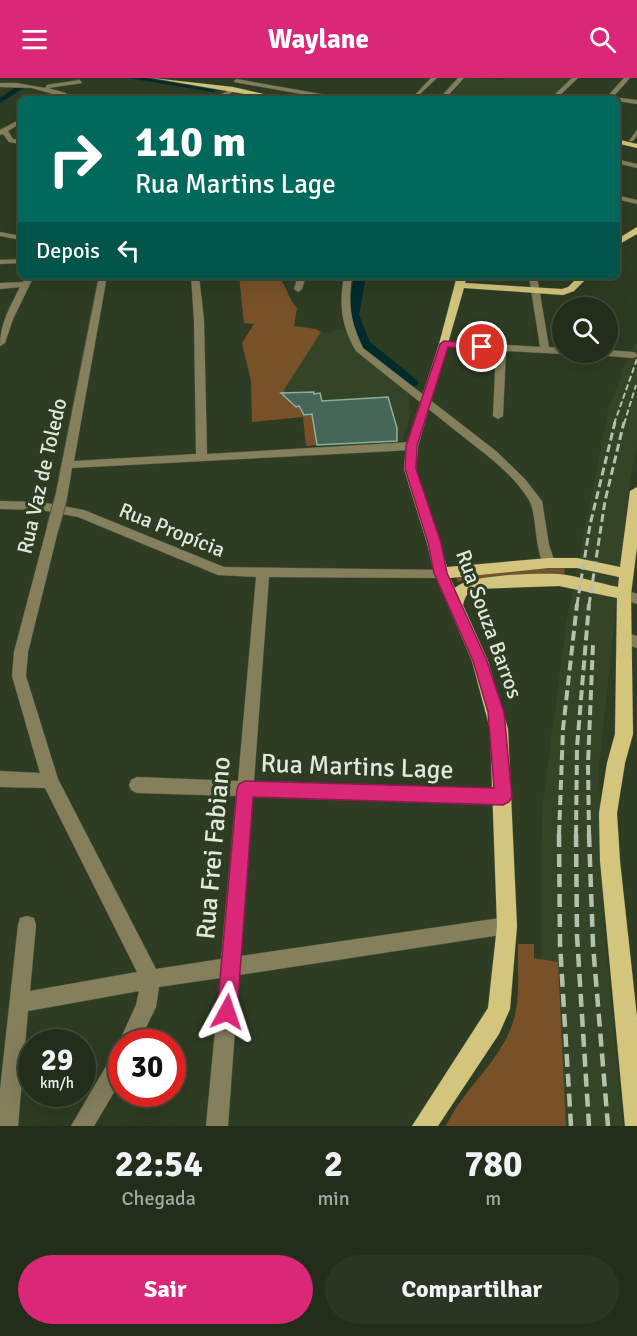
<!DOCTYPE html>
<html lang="pt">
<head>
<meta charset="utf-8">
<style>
	body { margin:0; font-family:Signika,sans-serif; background:#2a3523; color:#f1f3f6; height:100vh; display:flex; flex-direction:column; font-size:22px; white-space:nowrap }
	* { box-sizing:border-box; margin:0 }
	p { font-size:20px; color:#a2a8a2 }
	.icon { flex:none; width:33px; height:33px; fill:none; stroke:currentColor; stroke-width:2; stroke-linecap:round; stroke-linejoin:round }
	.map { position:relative; height:1048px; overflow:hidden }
	.panel { display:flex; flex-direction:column; background:#222d1a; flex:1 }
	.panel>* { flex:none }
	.top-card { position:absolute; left:18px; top:18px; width:602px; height:183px; border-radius:9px; box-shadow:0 6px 24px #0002,0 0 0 2px #3f4939; background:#00695c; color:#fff; overflow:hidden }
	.fabs { position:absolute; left:552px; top:219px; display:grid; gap:12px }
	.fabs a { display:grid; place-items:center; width:66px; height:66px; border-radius:50%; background:#222d1a; box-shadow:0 6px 24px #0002,0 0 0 2px #3f4939; font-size:30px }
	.speed { position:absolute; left:18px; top:951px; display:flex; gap:12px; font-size:30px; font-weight:700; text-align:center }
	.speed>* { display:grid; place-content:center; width:78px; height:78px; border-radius:50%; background:#222d1a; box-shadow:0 6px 24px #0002,0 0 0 2px #3f4939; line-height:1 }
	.speed small { font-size:15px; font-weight:400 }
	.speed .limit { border:9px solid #d22; background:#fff; color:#111 }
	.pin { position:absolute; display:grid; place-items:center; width:51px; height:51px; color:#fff; margin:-26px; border:3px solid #fff; border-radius:50%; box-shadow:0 2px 6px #0007 }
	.me { position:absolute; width:66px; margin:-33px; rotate:5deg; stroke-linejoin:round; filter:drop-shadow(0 0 4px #0008) }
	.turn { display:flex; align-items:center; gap:21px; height:126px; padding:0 18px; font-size:27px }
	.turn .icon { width:78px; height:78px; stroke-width:2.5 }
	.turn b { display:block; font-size:42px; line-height:51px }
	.then { display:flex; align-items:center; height:57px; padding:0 18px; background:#0003; gap:12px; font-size:22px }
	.eta { display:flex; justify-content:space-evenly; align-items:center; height:102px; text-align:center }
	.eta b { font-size:36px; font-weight:700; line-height:42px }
	.cta { display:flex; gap:12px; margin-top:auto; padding:12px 18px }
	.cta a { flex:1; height:69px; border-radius:36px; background:#db2777; color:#fff; font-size:24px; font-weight:700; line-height:69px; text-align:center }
	.cta a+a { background:#2a3523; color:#f1f3f6 }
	header { display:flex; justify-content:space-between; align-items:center; height:78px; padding:0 18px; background:#db2777; color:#fff; font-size:27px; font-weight:700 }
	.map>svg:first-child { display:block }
	.built { fill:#334526 }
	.green { fill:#785129 }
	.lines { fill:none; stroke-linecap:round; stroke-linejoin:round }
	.river { fill:#002b2d; fill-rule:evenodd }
	.building { fill:#456658; stroke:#8cb0a0; stroke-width:1.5 }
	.minor-casing { stroke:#4a5840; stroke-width:1 }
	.major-casing { stroke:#4a5840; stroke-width:1 }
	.minor { fill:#857f5c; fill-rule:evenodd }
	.major { fill:#d3c57c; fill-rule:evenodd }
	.rail-far3 { stroke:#b5c0ae; stroke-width:2; stroke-dasharray:6 3; stroke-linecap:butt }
	.rail-far2 { stroke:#b5c0ae; stroke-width:3; stroke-dasharray:8 4; stroke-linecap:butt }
	.rail-far1 { stroke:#b5c0ae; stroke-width:4; stroke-dasharray:10 5; stroke-linecap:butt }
	.rail { stroke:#b5c0ae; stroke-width:4.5; stroke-dasharray:13 7; stroke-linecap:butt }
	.minor-bridge-casing { stroke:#4a5840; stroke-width:14; stroke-linecap:butt }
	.minor-bridge { stroke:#857f5c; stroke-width:12 }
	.route { fill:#db2777; stroke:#8e194d; stroke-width:1.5 }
	.labels { text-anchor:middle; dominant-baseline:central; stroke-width:6; stroke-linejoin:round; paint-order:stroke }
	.street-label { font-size:21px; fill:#dfe8d9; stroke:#2e3c23 }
	.near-street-label { font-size:26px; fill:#dfe8d9; stroke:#2e3c23 }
</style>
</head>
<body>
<header><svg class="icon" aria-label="menu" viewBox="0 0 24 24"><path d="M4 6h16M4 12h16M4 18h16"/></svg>Waylane<svg class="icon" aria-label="search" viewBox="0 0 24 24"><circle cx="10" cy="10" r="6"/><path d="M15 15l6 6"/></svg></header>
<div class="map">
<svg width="637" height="1048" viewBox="0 0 637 1048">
	<rect width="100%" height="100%" fill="#2e3c23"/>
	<g class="built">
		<path d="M465 0 503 2 505 0H572L548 21H447Z"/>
		<path d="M336 251 344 252 349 255 361 274 408 315 411 335 402 363 317 367 312 337H304L285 318 284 312 321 254 329 255Z"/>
		<path d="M637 263V368L630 401 599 688 603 836 623 1048H540L542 733 566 547 609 329 622 298 621 294Z"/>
	</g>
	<g class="green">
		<path d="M239 198H278C287 208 288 221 297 230L294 248 316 251 321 254 284 312 285 318 296 329 299 328 304 337 312 336 317 367 306 368 303 339 252 344 251 303 242 265 254 246 244 245Z"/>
		<path d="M565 489 564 497 576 499 472 501 458 504 456 499 473 495Z"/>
		<path d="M518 866H534V880L558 884 566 1048H446C463 1011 501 983 513 944 521 920 517 891 518 866Z"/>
	</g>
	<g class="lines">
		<g class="river">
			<path d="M128 0H145L217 12 213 14Z"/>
			<path d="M20 6 27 8 0 25V20Z"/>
			<path d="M236 17 252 21H238Z"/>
			<path d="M354 198H366L359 237 370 264 417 302 419 305 417 308H407L358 266 347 237Z"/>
		</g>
	</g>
	<path class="building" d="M314 314V316L320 315 322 323 388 319 397 350V363L317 367 312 336 304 337 299 328 296 329 281 315Z"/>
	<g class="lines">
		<g class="minor-casing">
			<g id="minor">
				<path d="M431 0H437L420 16H416Z"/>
				<path d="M458 0H464L445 21H439Z"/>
				<path d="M572 0H578L556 21H550Z"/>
				<path d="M624 0H630L613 19 637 22V26L605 21Z"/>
				<path d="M236 1 338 19 341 21H329L234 4Z"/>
				<path d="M80 2 82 5 48 10 66 15 70 21 32 10 0 9V5H16L45 10 47 7Z"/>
				<path d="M230 12 235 13 219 21H212Z"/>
				<path d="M21 41V45L8 53 13 61 21 62V66L9 64 3 56 0 57V52Z"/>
				<path d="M637 52V58L633 63H629Z"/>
				<path d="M616 81 637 86V90L616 85Z"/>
				<path d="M616 117 637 122V126L616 121Z"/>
				<path d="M0 154 21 158V162L0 158Z"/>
				<path d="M21 181V185L0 186V182Z"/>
				<path d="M26 198H34L13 241 5 265 0 268C0 245 10 229 20 209L0 211V205L23 204Z"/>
				<path d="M99 198H107L74 383 196 376 194 242 191 198H199L204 242 207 376 412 364 418 368 412 372 72 390 67 420 61 424 57 423 55 420Z"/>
				<path d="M298 198H306L302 211 298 214 294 211Z"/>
				<path d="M344 198H352C348 227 350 243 363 270L496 373 525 401 542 423 549 467 555 485 554 488H544C534 468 537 436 529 422 512 394 481 373 456 353 423 326 389 300 356 273 341 247 339 227 344 198Z"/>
				<path d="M529 198H537L549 269 562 270V274H566L562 276 506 273 503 338 498 341 493 338 496 272 444 269 439 266 444 263 540 269Z"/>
				<path d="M608 272 633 274 636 275 637 278 633 280 595 277 591 274H608Z"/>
				<path d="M0 423 41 424 84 432 224 489 446 492 448 495 446 498 441 500 269 499 254 703 503 711 509 713 511 719 509 725 503 727 253 719 241 878 507 839 514 841 516 848 514 855 239 897 228 1048H206L220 900 159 909 156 929 139 964H122V1001L94 1048H71L115 973 121 970 119 964 136 927 139 913 28 933 18 1048H0V1012L18 847 20 840 27 838 34 840 36 847 30 913 137 894 45 710 0 709V693L40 695 12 598 14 574 47 449 53 445 59 449 28 574 26 598 58 701 156 891 221 881 236 718 137 715 131 712 129 707 131 702 137 699 238 703 256 499 218 497 78 439 41 432 0 431Z"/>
				<path d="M624 511 637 516V526L619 520 617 516 619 512Z"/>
				<path d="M623 554 637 558V570L618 564 616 560 618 556Z"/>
			</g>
		</g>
		<g class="major-casing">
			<g id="major">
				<path d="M152 0 233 9 285 21H273Z"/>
				<path d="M616 61 637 66V70L616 65Z"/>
				<path d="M637 149V156L616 168V162Z"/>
				<path d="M457 198H467L465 205 562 211 568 209 579 198H589L574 213 563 217 464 210 418 368 416 391 447 489 549 480H577L620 489 630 413 637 409V469L631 516 633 656 625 685 617 735 620 783 637 939V1048H625L600 783 599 735 607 685 615 656 617 520 559 508 477 511C468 513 465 518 463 527L488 583 508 651 517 848 510 931 499 956 438 1048H412L488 930 497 848 490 651 472 583 434 495 427 465 404 391 406 368 439 266ZM549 490H577L619 499 618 509C598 505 578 498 559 496 538 495 468 496 455 510L450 500Z"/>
			</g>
		</g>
		<use href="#minor" class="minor"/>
		<use href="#major" class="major"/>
		<g class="rail-far3">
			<path d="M614 346 637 281"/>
			<path d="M624 346 636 307"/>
		</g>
		<g class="rail-far2">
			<path d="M577 527 590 447 615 344"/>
			<path d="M589 527 605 423 624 344"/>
		</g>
		<g class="rail-far1">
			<path d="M559 757 563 651 577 526"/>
			<path d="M576 757 577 669 589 526"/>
			<path d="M589 757 588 686 593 565"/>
		</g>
		<g class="rail">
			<path d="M559 756 560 866 571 1048"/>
			<path d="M576 756 577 858 589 1048"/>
			<path d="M589 756 593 867 608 1048"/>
		</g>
		<g class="minor-bridge-casing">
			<path id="minor-bridge" d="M53 449 61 420"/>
		</g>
		<use href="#minor-bridge" class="minor-bridge"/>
	</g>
	<path class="route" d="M444 263 482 266 487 269 482 272 448 269 417 368 416 391 441 465 447 495 487 583 504 634 512 719 509 724 503 727 253 719 237 934 234 941 227 944 220 941 217 934 237 711 239 706 245 703 494 710 488 634 473 583 434 495 428 465 405 391 406 368 440 266Z"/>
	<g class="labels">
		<g class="street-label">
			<text transform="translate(42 398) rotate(-77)">Rua Vaz de Toledo</text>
			<text transform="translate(172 452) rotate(22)">Rua Propícia</text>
			<text transform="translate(489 546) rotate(70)">Rua Souza Barros</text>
		</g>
		<g class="near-street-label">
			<text transform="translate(357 689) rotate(2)">Rua Martins Lage</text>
			<text transform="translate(214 770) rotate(-85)">Rua Frei Fabiano</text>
		</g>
	</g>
</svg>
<div class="fabs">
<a><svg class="icon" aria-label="search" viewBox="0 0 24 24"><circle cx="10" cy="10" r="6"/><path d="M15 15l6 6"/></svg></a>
</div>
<div class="speed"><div>29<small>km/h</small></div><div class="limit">30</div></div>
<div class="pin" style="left:482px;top:269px;background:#d93025"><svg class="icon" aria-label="arrive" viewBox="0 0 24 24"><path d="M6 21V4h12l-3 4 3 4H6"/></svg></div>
<svg class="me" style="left:227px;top:934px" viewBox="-20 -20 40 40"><path d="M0-17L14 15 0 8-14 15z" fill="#db2777" stroke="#fff" stroke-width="4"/></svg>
<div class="top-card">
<div class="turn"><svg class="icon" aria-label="right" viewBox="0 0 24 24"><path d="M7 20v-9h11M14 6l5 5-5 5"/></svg><div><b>110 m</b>Rua Martins Lage</div></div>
<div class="then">Depois<svg class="icon" aria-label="left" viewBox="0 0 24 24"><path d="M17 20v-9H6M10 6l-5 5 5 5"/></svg></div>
</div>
</div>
<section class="panel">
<div class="eta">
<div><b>22:54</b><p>Chegada</p></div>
<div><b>2</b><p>min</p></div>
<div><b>780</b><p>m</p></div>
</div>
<div class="cta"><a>Sair</a><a>Compartilhar</a></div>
</section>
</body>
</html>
